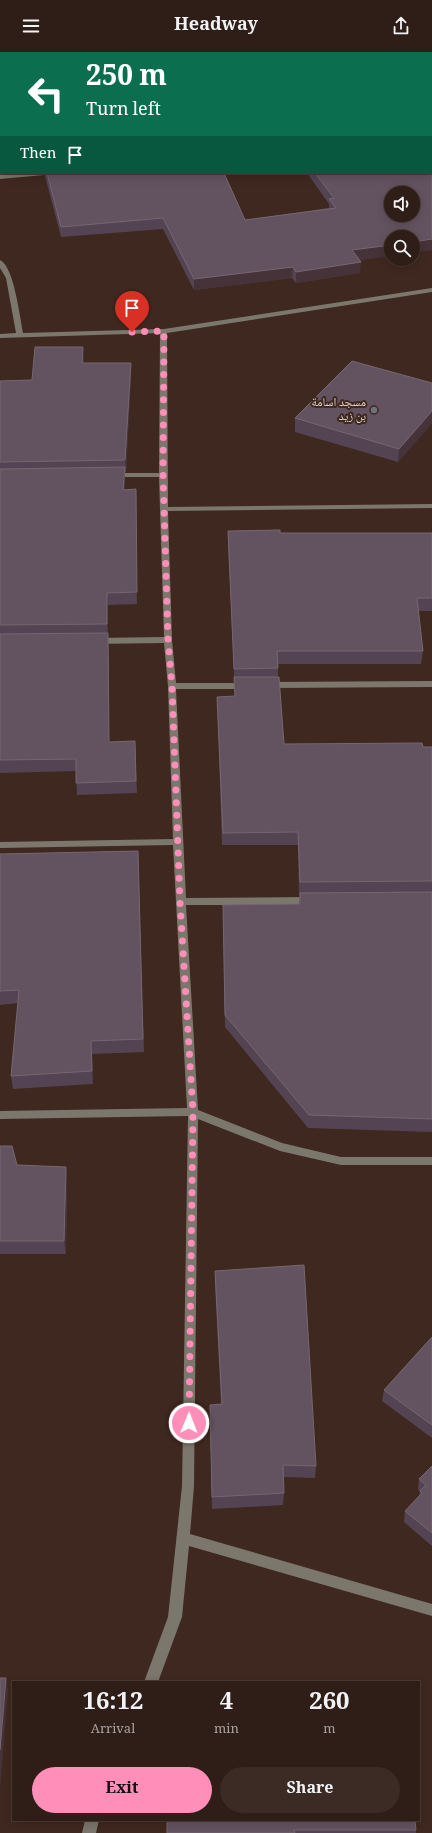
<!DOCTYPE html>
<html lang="en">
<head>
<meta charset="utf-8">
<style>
	body { margin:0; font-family:Georgia,"Noto Naskh Arabic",serif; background:#3b2b24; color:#f1f3f6; height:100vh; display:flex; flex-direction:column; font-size:15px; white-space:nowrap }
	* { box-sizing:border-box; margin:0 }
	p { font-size:13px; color:#a7a2a1 }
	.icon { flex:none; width:22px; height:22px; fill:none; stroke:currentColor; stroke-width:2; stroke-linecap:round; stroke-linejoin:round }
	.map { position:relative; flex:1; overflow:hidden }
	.side { position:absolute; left:12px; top:1629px; width:408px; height:140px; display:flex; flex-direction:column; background:#2f1e17; border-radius:0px; box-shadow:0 2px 10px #0003,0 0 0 1px #4a3c36 }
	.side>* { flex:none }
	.guide { position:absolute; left:0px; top:0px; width:432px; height:122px; box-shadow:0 2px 10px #0003,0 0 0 1px #4a3c36; background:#0b6e4f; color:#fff; overflow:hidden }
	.buttons { position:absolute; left:384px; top:134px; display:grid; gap:8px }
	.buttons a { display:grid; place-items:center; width:36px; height:36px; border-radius:50%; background:#2f1e17; box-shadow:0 2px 10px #0003,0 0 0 1px #4a3c36; font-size:20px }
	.pin { position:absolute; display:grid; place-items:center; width:34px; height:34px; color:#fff; margin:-41px -17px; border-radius:50% 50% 50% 0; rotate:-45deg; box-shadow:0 0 4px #0007 }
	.pin .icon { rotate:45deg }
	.me { position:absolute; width:44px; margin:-22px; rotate:1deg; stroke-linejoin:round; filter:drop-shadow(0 0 3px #0008) }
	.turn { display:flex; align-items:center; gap:14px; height:84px; padding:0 20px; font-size:18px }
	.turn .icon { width:52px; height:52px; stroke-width:2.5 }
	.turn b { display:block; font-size:28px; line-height:34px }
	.then { display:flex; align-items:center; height:38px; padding:0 20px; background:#0003; gap:8px; font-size:15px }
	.eta { display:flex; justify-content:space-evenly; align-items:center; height:68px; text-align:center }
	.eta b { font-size:24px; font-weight:700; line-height:28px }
	.primary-button { display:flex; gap:8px; margin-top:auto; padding:8px 20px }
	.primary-button a { flex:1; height:46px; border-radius:24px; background:#ff8eb9; color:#111; font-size:16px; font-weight:700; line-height:46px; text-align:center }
	.primary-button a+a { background:#3b2b24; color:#f1f3f6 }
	header { display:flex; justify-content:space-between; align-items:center; height:52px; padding:0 20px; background:#2f1e17; font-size:18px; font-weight:700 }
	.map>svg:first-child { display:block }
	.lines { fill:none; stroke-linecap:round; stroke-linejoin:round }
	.minor { fill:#7c776d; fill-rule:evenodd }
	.wall { fill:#544453 }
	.shaded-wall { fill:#463239 }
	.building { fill:#635360; stroke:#776670; fill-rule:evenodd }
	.route { stroke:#ff8eb9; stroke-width:7; stroke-dasharray:0 12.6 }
	.worship-dot { fill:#6b7280; stroke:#3f281f; stroke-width:1.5 }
	.labels { text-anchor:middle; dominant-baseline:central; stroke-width:4; stroke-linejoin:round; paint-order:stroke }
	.far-poi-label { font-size:12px; fill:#dfd0ca; stroke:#3f281f; text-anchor:end }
</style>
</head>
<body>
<header><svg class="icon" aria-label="menu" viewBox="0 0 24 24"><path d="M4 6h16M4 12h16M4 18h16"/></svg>Headway<svg class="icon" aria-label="share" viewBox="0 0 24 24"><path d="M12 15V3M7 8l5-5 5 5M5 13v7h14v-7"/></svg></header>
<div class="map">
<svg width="432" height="1781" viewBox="0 0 432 1781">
	<rect width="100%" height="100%" fill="#3f281f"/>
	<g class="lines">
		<g class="minor">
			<path d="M134 0H140L141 1H135Z"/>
			<path d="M24 121H47L44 123 0 127V123Z"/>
			<path d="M0 208C14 214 20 266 23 281L164 277 432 236V240L167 281 168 455 432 452V456L168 459 172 588 176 631H248L252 634 248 637H176L186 846 313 845 318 849 313 853H186L198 1058 282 1091 341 1105H432V1113H341L280 1099 198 1067 194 1434 190 1482 432 1552V1564L189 1494 182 1565 158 1630H144L168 1565 182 1434 188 1064 0 1067V1059L187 1056 173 793 0 796V790L173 787 168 634 164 591 94 592 90 589 94 586 164 585 159 425H111L107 423 111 421H159L160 281 0 286V282L16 281 6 226 0 216Z"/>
			<path d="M432 629V635L266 636 262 633 266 630Z"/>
			<path d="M85 1768H99L96 1781H82Z"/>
		</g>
	</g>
	<g class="wall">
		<rect x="218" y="0" width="137" height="1"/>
		<path d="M431 25 432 26V198L413 200V185H391V204L359 208 360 221 296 231 292 226 194 238 163 177 61 185 45 124V121H224L245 168 329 156V152L307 121H431Z"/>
		<path d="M84 306V311L131 323 126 420H125V438L136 437 137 552 108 553V584L109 690 135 689 137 741 77 743 76 719 0 721V329L32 328Z"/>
		<path d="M432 331V371L398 410 295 380V366Z"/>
		<path d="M228 479 280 481H432V559H418L423 599 421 612H278V625L284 692 432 695V1080L308 1076 225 975 223 865 299 852 300 843H299L298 793H222L217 645 235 644 228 491Z"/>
		<path d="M138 799 144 1000 92 1002 93 1032 13 1037 11 1024 18 951 0 953V802Z"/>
		<path d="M0 1094 17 1113 66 1115 67 1128 66 1202H0Z"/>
		<path d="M215 1219 316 1414 315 1426 283 1425 284 1441 283 1453 212 1457 210 1365 221 1352 215 1231Z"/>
		<path d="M432 1285V1386L382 1349 384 1338Z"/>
		<path d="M432 1414V1494L404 1470 405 1459 419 1445 420 1440 418 1438 419 1427Z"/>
		<path d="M167 1768 416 1778V1781H167Z"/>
	</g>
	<g class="shaded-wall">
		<rect x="0" y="92" width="1" height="11"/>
		<path d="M432 187V198L413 200V190Z"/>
		<path d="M391 193V204L352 209V198Z"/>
		<path d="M361 210 360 221 296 231V220Z"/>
		<path d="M293 215 292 226 194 238V227Z"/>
		<path d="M83 295 84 306 83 323 82 311Z"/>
		<path d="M131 311V323L126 420 125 408Z"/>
		<path d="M432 359V371L398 410 399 397Z"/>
		<path d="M125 415V427L124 450 123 438Z"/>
		<path d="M136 437V449L137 552V540Z"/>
		<path d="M107 541 108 553V584L107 572Z"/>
		<path d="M108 581V593L109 702V690Z"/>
		<path d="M91 989 92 1002 93 1032 92 1019Z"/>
		<path d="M66 1115 67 1128 66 1202 64 1189Z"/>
		<path d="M6 1626 8 1638 0 1738V1698Z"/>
	</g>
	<g class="building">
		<path d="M0 0H113L114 1H1V92H0Z"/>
		<path d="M166 0H171L172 1H158Z"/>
		<path d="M225 0H355V1H226Z"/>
		<path d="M431 25 432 26V69H431Z"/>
		<path d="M432 74V187L413 190V185H391V193L352 198 361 210 296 220 293 215 194 227 163 166 61 175 47 121H224L245 168 336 156 329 147 334 146 315 121H431V75ZM391 141H413V163H391Z"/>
		<path d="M35 295H83L82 311H131L125 408 0 410V329L32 328Z"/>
		<path d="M352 309 432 331V359L399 397 295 366Z"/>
		<path d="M125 415 123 438 136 437 137 540 107 541V572L0 573V417Z"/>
		<path d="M280 478V481H432V546H417L423 599H277L278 616 234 617 228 479Z"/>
		<path d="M108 581 109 690 135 689 136 729 76 731V707L0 708V582Z"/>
		<path d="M234 625H279L284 692 422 691 423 695H432V829L300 830 298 780 223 781 217 645 235 644Z"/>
		<path d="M138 799 143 987 91 989 92 1019 11 1024 19 938 0 939V802Z"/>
		<path d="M432 840V1067L309 1063 225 963 223 853 300 852V841Z"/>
		<path d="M0 1094H12L17 1113 66 1115 64 1189H0Z"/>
		<path d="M304 1213 316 1414 283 1413 284 1441 212 1445 210 1353 222 1352 215 1219Z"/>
		<path d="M432 1285V1373L384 1338Z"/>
		<path d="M432 1414V1481L405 1459 422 1441 420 1439 426 1433 419 1427Z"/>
		<path d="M0 1626H6L0 1698Z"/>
		<path d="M167 1768H415L416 1778H294L295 1781H167Z"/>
	</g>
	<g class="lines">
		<path class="route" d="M132 280 164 279 163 422 168 588 172 634 180 850 193 1060 189 1371"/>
	</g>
	<circle class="worship-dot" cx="374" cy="358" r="4"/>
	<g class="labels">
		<g class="far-poi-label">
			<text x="366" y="351">مسجد اسامة<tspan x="366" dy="14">بن زيد</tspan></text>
		</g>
	</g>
</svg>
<div class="buttons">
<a><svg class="icon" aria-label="sound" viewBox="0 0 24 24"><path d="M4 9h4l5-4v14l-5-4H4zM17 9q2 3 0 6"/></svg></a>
<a><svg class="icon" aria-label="search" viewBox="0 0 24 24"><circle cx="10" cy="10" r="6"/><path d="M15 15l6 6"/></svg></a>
</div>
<div class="pin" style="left:132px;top:280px;background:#d93025"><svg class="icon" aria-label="arrive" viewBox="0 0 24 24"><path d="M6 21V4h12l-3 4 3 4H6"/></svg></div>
<svg class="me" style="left:189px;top:1371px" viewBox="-20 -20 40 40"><circle r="17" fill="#ff8eb9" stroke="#fff" stroke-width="3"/><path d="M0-11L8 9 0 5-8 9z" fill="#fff"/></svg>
<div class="guide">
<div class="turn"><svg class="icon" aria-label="left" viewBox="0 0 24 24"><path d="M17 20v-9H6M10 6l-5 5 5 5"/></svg><div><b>250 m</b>Turn left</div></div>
<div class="then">Then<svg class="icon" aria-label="arrive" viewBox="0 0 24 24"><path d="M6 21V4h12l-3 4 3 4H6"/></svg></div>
</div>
<section class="side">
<div class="eta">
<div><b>16:12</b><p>Arrival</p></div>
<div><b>4</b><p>min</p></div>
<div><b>260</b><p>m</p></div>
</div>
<div class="primary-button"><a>Exit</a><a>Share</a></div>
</section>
</div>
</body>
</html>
